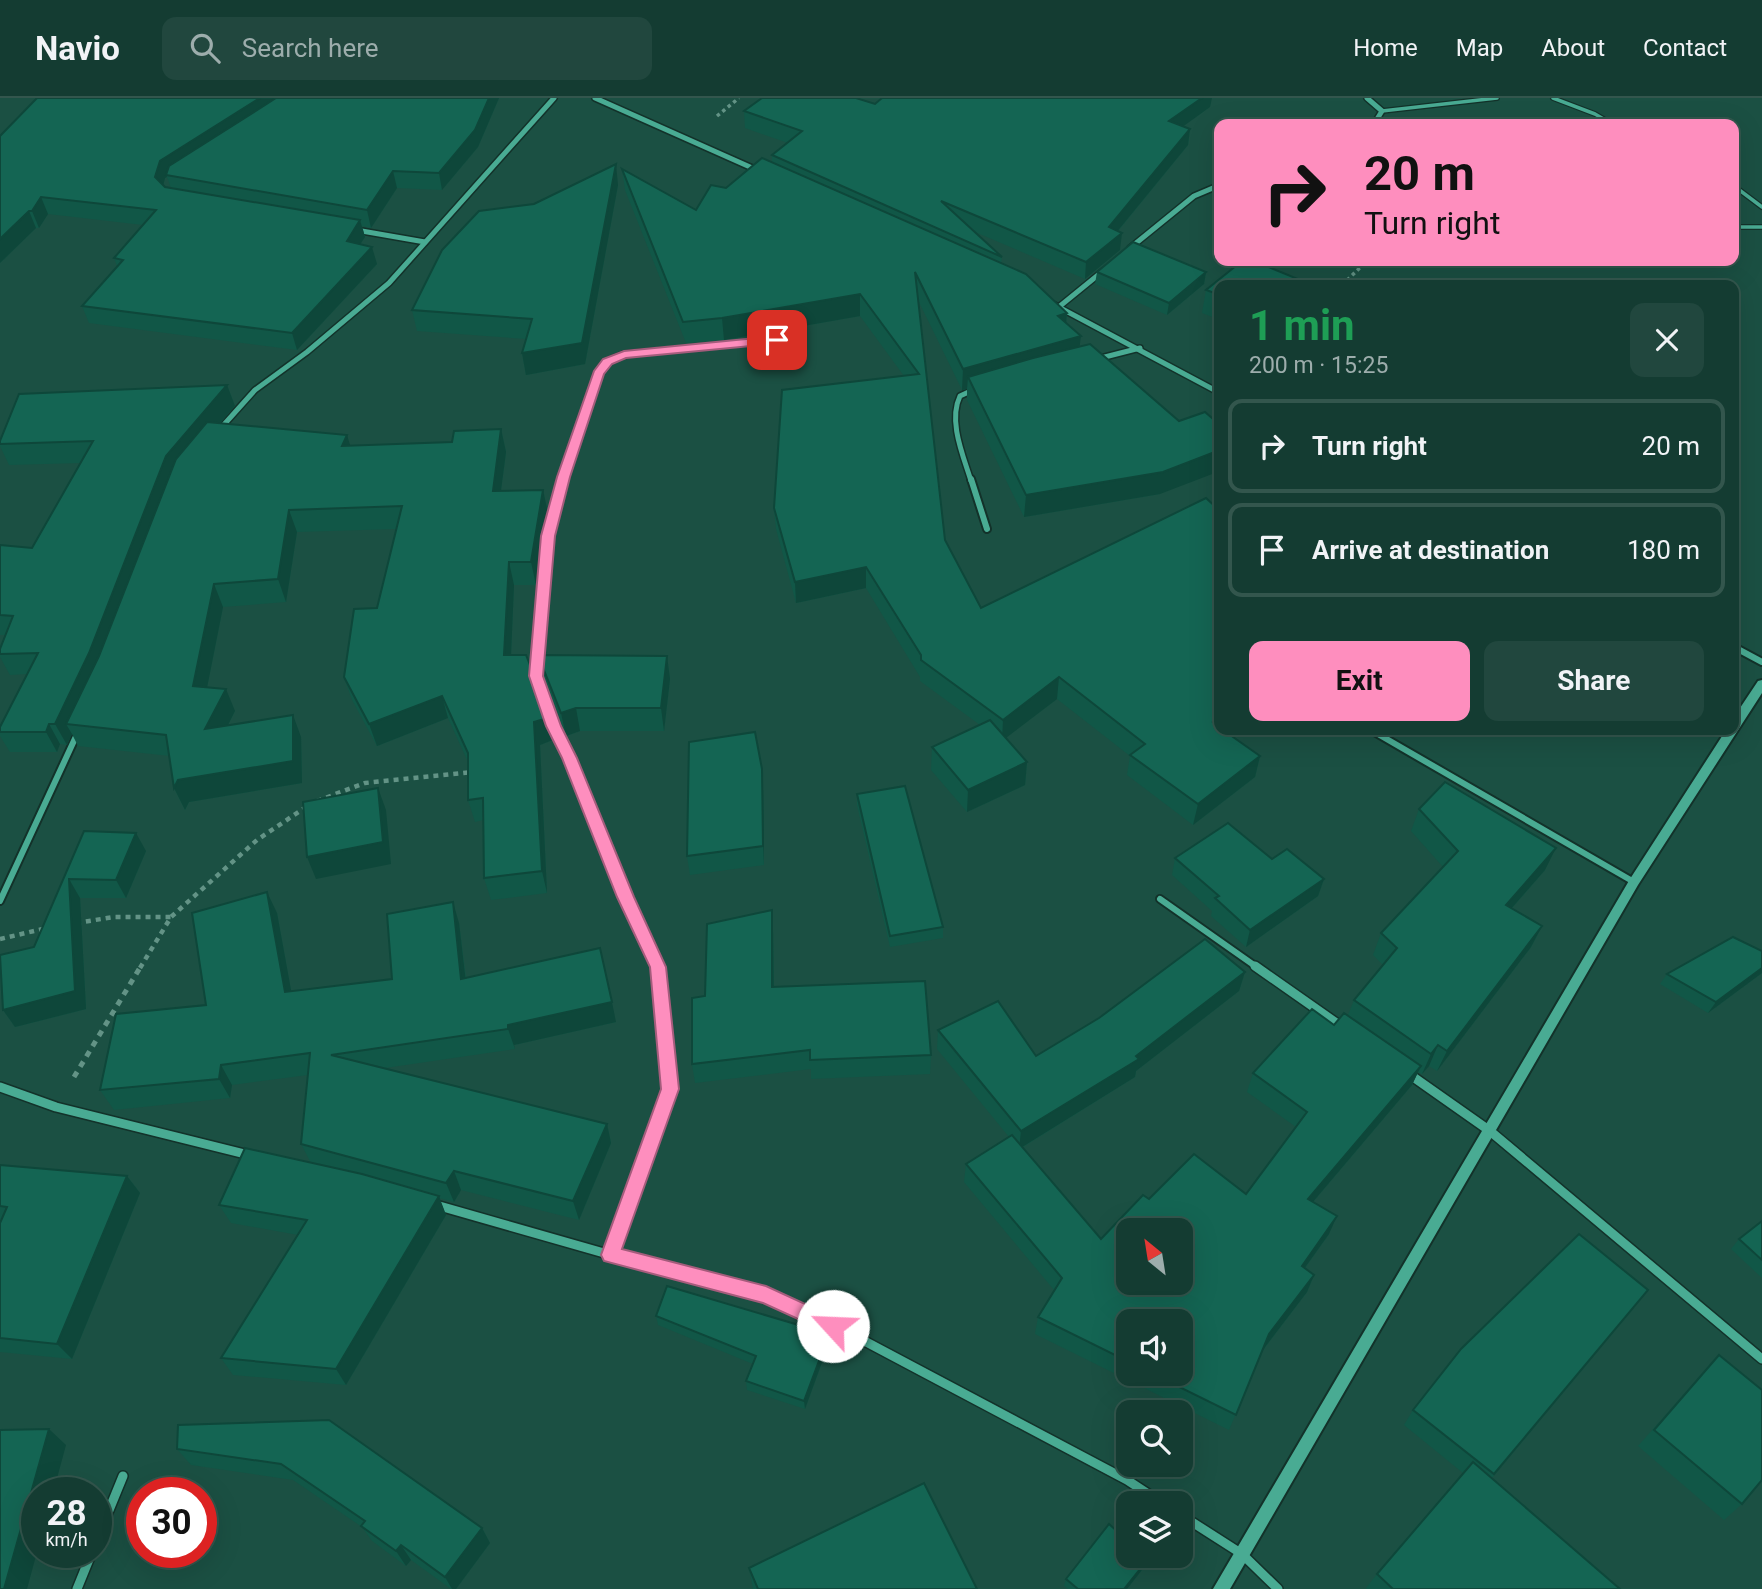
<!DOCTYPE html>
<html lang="en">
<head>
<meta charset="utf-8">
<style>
	body { margin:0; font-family:Roboto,sans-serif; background:#21473e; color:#f1f3f6; height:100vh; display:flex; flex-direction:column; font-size:26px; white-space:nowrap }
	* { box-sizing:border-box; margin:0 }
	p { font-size:23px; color:#9dadac }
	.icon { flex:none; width:38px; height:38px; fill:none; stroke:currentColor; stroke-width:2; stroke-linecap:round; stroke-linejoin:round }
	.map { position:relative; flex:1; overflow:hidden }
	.panel { position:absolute; left:1214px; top:182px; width:525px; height:455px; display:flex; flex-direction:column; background:#143c32; border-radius:14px; box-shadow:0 7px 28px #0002,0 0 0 2px #33564d }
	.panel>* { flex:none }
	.banner { position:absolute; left:1214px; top:21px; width:525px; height:147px; border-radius:14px; box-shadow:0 7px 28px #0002,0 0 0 2px #33564d; background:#fe8ebe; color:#111; overflow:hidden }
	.needle { width:46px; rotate:330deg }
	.fabs { position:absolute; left:1116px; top:1120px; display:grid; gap:14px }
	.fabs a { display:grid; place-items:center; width:77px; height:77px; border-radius:14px; background:#143c32; box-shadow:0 7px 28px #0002,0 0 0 2px #33564d; font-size:35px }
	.speed { position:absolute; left:21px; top:1379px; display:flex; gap:14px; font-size:35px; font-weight:700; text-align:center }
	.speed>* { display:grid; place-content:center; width:91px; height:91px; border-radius:50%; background:#143c32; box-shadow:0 7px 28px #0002,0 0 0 2px #33564d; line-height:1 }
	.speed small { font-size:18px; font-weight:400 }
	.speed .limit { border:10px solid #d22; background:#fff; color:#111 }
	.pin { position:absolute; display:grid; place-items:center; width:60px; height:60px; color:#fff; margin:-30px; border-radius:14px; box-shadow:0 4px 10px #0006 }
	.me { position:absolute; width:77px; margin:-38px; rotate:295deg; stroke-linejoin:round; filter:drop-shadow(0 0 5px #0008) }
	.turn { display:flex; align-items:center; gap:24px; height:147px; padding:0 35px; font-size:32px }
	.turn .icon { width:91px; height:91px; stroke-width:2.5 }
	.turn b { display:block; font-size:49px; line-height:60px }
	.round { display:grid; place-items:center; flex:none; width:74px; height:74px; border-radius:14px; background:#21473e }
	.head { display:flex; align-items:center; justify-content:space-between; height:119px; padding:0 35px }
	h1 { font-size:42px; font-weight:700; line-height:52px; color:#1e9e55 }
	.cta { display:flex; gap:14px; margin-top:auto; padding:14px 35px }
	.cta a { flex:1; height:80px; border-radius:14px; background:#fe8ebe; color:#111; font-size:28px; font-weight:700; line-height:80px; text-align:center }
	.cta a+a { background:#21473e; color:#f1f3f6 }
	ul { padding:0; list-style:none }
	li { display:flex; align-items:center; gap:21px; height:94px; margin:0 14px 10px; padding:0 21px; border:4px solid #33564d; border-radius:14px }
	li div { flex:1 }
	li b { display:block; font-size:26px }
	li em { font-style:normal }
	header { display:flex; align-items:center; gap:42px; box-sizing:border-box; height:98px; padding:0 35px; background:#143c32; border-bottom:2px solid #33564d }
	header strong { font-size:33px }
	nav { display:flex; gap:38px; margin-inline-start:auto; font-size:24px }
	.search { width:490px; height:63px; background:#21473e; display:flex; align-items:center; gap:18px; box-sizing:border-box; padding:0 24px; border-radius:14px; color:#9dadac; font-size:26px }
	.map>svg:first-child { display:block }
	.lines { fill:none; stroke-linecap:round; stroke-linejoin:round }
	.service-casing { stroke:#13322a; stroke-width:6 }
	.minor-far2-casing { stroke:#13322a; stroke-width:8 }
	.minor-far1-casing { stroke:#13322a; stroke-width:10 }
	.minor-casing { stroke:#13322a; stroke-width:12 }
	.tertiary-casing { stroke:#13322a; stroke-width:4 }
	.path-far2 { stroke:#639386; stroke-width:3.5; stroke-dasharray:3.5 3.5; stroke-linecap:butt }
	.path-far1 { stroke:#639386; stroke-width:4.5; stroke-dasharray:5 5; stroke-linecap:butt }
	.path { stroke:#639386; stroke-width:5; stroke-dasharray:6 6; stroke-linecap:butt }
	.service { stroke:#49ab93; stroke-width:3.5 }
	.minor-far2 { stroke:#49ab93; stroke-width:5 }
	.minor-far1 { stroke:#49ab93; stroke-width:6 }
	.minor { stroke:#49ab93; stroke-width:9 }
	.tertiary { fill:#49ab93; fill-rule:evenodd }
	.wall { fill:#115747; fill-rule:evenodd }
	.shaded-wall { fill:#0e473a }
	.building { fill:#146553; stroke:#0e473a; stroke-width:2; fill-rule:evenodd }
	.route { fill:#fe8ebe; stroke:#a55c7c; stroke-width:2 }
</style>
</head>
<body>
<header>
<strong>Navio</strong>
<div class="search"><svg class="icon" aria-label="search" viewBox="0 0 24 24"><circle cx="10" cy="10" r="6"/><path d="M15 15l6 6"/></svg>Search here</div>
<nav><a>Home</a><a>Map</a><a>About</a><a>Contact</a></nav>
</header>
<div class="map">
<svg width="1762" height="1491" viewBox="0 0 1762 1491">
	<rect width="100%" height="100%" fill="#1b5043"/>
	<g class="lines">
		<g class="service-casing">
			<g id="service">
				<path d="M1553 0 1595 16 1612 26"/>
				<path d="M1382 13 1497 0"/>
				<path d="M1734 88 1762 109"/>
				<path d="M1734 129H1762"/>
			</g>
		</g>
		<g class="minor-far2-casing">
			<g id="minor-far2">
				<path d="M595 0 759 73"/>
				<path d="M1367 0 1382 13 1374 26"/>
				<path d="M356 132 425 144"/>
				<path d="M1130 150 1194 98 1220 87"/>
				<path d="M1051 205 1220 295"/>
				<path d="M1060 208 1103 173"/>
				<path d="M1097 261 1140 250"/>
				<path d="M220 331 255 292 307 254 389 185 554 0"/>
				<path d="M562 383 598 276 607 263 624 256 777 242"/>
				<path d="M971 383C963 357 948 323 960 298L973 292"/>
			</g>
		</g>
		<g class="minor-far1-casing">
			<g id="minor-far1">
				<path d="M563 381 548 438 536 578 625 799 658 870"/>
				<path d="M971 381 987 431"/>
				<path d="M1734 549 1762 564"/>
				<path d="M1371 632 1634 784"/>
				<path d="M1160 801 1258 870"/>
				<path d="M0 803 78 634"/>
			</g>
		</g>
		<g class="minor-casing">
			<g id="minor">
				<path d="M658 868 670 991 611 1157 766 1197 855 1238 1127 1382 1162 1405"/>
				<path d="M1255 868 1342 929"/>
				<path d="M1409 976 1490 1033 1762 1261"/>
				<path d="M0 989 56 1009 249 1057"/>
				<path d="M436 1107 611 1157"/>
				<path d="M1181 1417 1242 1456 1278 1491"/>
				<path d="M96 1444 123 1378"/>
				<path d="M77 1491 92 1454"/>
			</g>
		</g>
		<g class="tertiary-casing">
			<path id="tertiary" d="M1762 582V595L1638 787 1230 1491H1213L1630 781 1726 632H1734V619L1758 583Z"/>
		</g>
		<g class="path-far2">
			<path d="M717 18 739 0"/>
			<path d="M1342 187 1367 163"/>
		</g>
		<g class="path-far1">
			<path d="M317 703 365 685 472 674"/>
			<path d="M76 825 114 819H171"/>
			<path d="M0 841 47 830"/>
			<path d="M140 870 171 819 257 742 306 709"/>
		</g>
		<path class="path" d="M74 979 141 868"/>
		<use href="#service" class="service"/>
		<use href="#minor-far2" class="minor-far2"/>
		<use href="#minor-far1" class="minor-far1"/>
		<use href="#minor" class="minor"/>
		<use href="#tertiary" class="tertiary"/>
	</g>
	<g class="wall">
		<path d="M37 0H499L478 49 442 92 397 90 371 130 362 128 365 139 360 146 377 166 297 252 89 225 82 208 117 168 114 160 143 127 48 116 39 130H36L0 165ZM167 79 171 90 165 89 163 87 165 80Z"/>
		<path d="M875 6 1210 9 1183 28 1190 31 1188 47 1118 133 1120 152 1085 181 975 134 1002 159 1001 166 1067 215 1066 226 1160 396 1024 419 967 302V291L962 292 918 202 945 442 981 510 1220 632H1227L1225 633 1260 658 1255 679 1193 727 1127 677 1130 658 1057 601 1005 640 1027 664 1025 687 967 714 931 672 932 649 980 627 920 583V579L866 490 796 505 776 431 774 410 904 278 860 218 724 242 686 245 625 92 622 71 696 112 726 90 772 65V57L788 45 745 30 744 13Z"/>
		<path d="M618 87 585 266 526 277 522 255 526 241 417 233 412 212 534 106Z"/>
		<path d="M1242 163H1254L1310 186V187H1220V222L1202 215 1206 192Z"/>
		<path d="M1097 174H1206L1204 186 1167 217 1095 186Z"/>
		<path d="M227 287 235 308 220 325 350 348 452 344 501 331 506 354 501 392H543L548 415 536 487H514L511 557 551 619 555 641 540 647 547 795 491 802 484 780 483 722 475 724 468 702V664L448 620 377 648 352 602 344 579 377 510 396 431 297 434 286 504 223 509 207 589 235 613 228 627 301 639 302 685 189 704 185 712 174 690 170 658 78 648 72 636 67 647 60 646 57 654H10L0 638V629L27 576 10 577 0 559V551L5 537H0V447L32 450 81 365 9 367 0 348V343Z"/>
		<path d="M538 557 667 558 670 581 664 633H580L566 638 543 580Z"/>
		<path d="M1420 632H1438L1429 638Z"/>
		<path d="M762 671 763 690 764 767 690 777 687 758Z"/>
		<path d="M857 696 943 829V840L890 849 857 707Z"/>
		<path d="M1419 711 1545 772 1512 810 1542 828 1531 849 1437 973 1429 968 1422 976 1418 974 1412 987 1313 1104 1329 1136 1305 1170 1314 1177 1307 1194 1263 1252 1229 1332 1035 1236 1038 1219 1054 1192 964 1084 966 1066 1009 1039 937 951 938 932 1036 958 1245 874 1239 893 1136 973 1135 979 1023 1049 1101 1141 1149 1101 1246 1096 1296 1029 1247 994 1253 975 1334 927 1348 917 1354 902 1383 867 1373 857 1381 835 1443 769 1411 733ZM1129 1223 1181 1276H1129Z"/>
		<path d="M84 733 146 753 126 800H80L86 911 15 929 3 912 34 849Z"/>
		<path d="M1175 760 1324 781 1318 798 1246 849 1211 818 1212 813 1172 777Z"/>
		<path d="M772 812 773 832 774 889 931 957 930 976 811 981V971L695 985 692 966 705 898Z"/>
		<path d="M277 815 291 893 392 881 459 825 466 880 616 924 514 947 515 951 385 970 607 1026 611 1045 579 1122 461 1092 454 1104 439 1100 446 1117 346 1287 233 1277 221 1260 298 1137 231 1125 219 1107 311 1065 301 1046 308 977 232 987 230 1000 114 1012 100 992 206 907Z"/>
		<path d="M1762 853V875L1708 915 1660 886 1667 876Z"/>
		<path d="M0 1067 127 1078 140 1095 72 1261 0 1254Z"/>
		<path d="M1762 1123V1180L1731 1151 1739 1141Z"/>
		<path d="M1648 1192 1492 1380 1620 1491H1367L1366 1490 1377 1476 1463 1375 1404 1327 1413 1312Z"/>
		<path d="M656 1218 829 1245 805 1311 747 1292 746 1283 753 1266 658 1227Z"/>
		<path d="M1719 1257 1742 1406 1724 1422 1638 1348Z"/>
		<path d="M178 1327 482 1430 490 1445 456 1491H451L411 1462 406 1468 372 1443 362 1429 293 1382 191 1367 177 1351Z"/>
		<path d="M1145 1468 1127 1491H1068L1064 1488 1066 1481Z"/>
		<path d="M749 1470 977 1491H753Z"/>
	</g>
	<g class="shaded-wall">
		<path d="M260 0H291L166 77 167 79 165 80 161 96 155 79 160 63Z"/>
		<path d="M489 0H499L478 49 442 92 439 75Z"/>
		<path d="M1202 0H1212L1210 9 1167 40 1169 23Z"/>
		<path d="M1190 31 1188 47 1107 146 1109 129Z"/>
		<path d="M616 66 618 87 585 266 526 277 522 255Z"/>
		<path d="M393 73 397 90 371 130 367 112Z"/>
		<path d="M41 99 48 116 39 130 32 113Z"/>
		<path d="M29 113 36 130 0 165V141Z"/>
		<path d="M360 122 365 139 351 160 347 143Z"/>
		<path d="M1122 135 1120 152 1085 181 1086 164Z"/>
		<path d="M372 149 377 166 297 252 292 235Z"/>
		<path d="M1206 174 1204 186 1167 217 1169 205Z"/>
		<path d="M860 196V218L724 242 722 220Z"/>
		<path d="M1067 215 1065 236 1058 218Z"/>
		<path d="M1081 238 1078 260 968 279 967 291 962 292 963 271Z"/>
		<path d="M227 287 235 308 175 379 100 576 66 626 72 636 67 647 55 626 166 358Z"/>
		<path d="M501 331 506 354 498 415 493 393Z"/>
		<path d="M347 337 354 360 342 348Z"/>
		<path d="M1220 352V373L1160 396 1024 419 1026 397Z"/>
		<path d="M543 392 548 415 536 487 531 464Z"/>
		<path d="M289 412 297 434 286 504 278 481Z"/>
		<path d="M509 464 514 487 510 580 504 557Z"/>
		<path d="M866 469V490L796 505 795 484Z"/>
		<path d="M214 486 223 509 203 610 193 588Z"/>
		<path d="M667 558 670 581 664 633 661 610Z"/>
		<path d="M1059 579 1057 601 1002 643 1003 622Z"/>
		<path d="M226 591 235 613 215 653 205 631Z"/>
		<path d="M442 598 448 620 377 648 369 626Z"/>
		<path d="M576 610 580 633 566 638 561 615Z"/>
		<path d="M293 617 301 639 302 685 189 704 185 712 174 690 178 682Z"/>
		<path d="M551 619 555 641 540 647 547 795 542 773 534 624Z"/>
		<path d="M1220 619V632H1227L1208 645 1213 624Z"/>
		<path d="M49 626 60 646 57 654 46 634Z"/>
		<path d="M1431 632H1438L1429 638Z"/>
		<path d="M1260 658 1255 679 1193 727 1198 706Z"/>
		<path d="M1027 664 1025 687 967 714 968 692Z"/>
		<path d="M762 671 763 690 764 767 763 748Z"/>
		<path d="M378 690 386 712 391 766 316 781 307 759Z"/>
		<path d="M136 735 146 753 126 800 116 782Z"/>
		<path d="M1556 750 1545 772 1495 829 1506 807Z"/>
		<path d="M69 781 80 800 86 911 15 929 3 912Z"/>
		<path d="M1324 781 1318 798 1246 849 1250 832Z"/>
		<path d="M267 794 277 815 295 914 285 894Z"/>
		<path d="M453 804 459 825 468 902 461 881Z"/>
		<path d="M772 812 773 832 774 909 772 889Z"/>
		<path d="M1542 828 1531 849 1437 973 1447 953Z"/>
		<path d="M1762 870V875L1708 915 1716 904Z"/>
		<path d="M1245 874 1239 893 1136 973 1135 979 1019 1051 1021 1033 1136 958Z"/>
		<path d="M612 904 616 924 514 947 515 951 508 931V927Z"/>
		<path d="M1438 947 1429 968 1422 976 1431 956Z"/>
		<path d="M221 967 232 987 230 1000 219 981Z"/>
		<path d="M1421 968 1412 987 1301 1118 1308 1101Z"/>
		<path d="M607 1026 611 1045 579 1122 573 1103Z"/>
		<path d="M454 1073 461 1092 454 1104 446 1085Z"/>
		<path d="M127 1078 140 1095 72 1261 57 1246Z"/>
		<path d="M439 1098 446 1117 346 1287 336 1271Z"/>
		<path d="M1337 1118 1329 1136 1294 1185 1302 1168Z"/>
		<path d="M1314 1177 1307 1194 1262 1253 1269 1236Z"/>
		<path d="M829 1236V1245L805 1311 804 1303Z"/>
		<path d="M49 1331 66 1347 53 1395H37V1454L27 1491H4Z"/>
		<path d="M482 1430 490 1445 456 1491H452L445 1479Z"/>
		<path d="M401 1447 411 1462 406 1468 396 1453Z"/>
		<path d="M1148 1461 1145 1468 1127 1491H1124Z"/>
	</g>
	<g class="building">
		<path d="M37 0H260L160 63 155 79 165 89 360 122 347 143 372 149 292 235 82 208 123 162 114 160 156 112 41 99 32 113H29L0 141V38Z"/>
		<path d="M276 0H489L475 32 439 75 393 73 367 112 166 77 169 68Z"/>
		<path d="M762 0H856L875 6 882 0H1202L1169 23 1190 31 1109 129 1122 135 1086 164 941 103 1002 159 772 57 802 33 744 13Z"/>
		<path d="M762 60 1026 176 1067 215 1058 218 1081 238 963 271 915 174 945 442 981 510 1206 400 1220 413V619L1213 624 1220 629V632H1223L1260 658 1198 706 1130 657 1145 646 1059 579 1003 622 921 562V557L866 469 795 484 774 410 782 292 919 276 860 196 722 220 683 224 622 71 696 112 711 87 726 90Z"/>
		<path d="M616 66 582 245 522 255 532 221 412 212 442 152 479 113 534 106Z"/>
		<path d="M1133 144 1206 174 1169 205 1097 174Z"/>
		<path d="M1242 163H1254L1310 186 1309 187H1220V197L1206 192Z"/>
		<path d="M1090 246 1179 323 1205 314 1220 327V352L1163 374 1026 397 968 279 1033 260Z"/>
		<path d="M227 287 166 358 89 555 55 626H49L46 634H0V629L38 555 0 556V551L13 518 0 517V447L32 450 93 343 0 346V343L19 296Z"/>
		<path d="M207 324 347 337 342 348 452 344 454 333 501 331 493 393 543 392 531 464H509L504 557H526L551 619 534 624 542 773 484 780 483 700 468 702V655L442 598 369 626 344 579 354 511 377 510 402 408 289 412 278 481 214 486 193 588 226 591 205 631 293 617V663L178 682 174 690 166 637 66 626 99 558 176 361Z"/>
		<path d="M538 557 667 558 661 610H576L561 615Z"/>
		<path d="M990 622 1027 664 968 692 932 649Z"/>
		<path d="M755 634 762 671 763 748 687 758 689 644Z"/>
		<path d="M1445 684 1556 750 1506 807 1542 828 1447 953 1438 947 1431 956 1354 902 1397 850 1381 835 1458 753 1419 711Z"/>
		<path d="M905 688 943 829 890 838 857 696Z"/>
		<path d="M378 690 383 744 307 759 303 704Z"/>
		<path d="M1228 725 1272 761 1287 751 1324 781 1250 832 1215 800 1219 798 1175 760Z"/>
		<path d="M84 733 136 735 116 782 69 781 75 893 3 912 0 857 34 849Z"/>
		<path d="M267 794 285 894 392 881 387 816 453 804 461 881 600 850 612 904 508 927V931L331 957 607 1026 573 1103 454 1073 446 1085 301 1046 310 955 221 967 219 981 100 992 116 916 206 907 192 815Z"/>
		<path d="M772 812V889L925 883 931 957 810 962V952L692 966V900L705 898 707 826Z"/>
		<path d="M1733 839 1762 853V870L1716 904 1667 876Z"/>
		<path d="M1205 841 1245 874 1136 958 1139 961 1021 1033 938 932 998 903 1036 958 1099 920Z"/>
		<path d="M1312 911 1334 927 1344 915 1421 968 1308 1101 1337 1118 1302 1168 1314 1177 1269 1236 1236 1317 1153 1276H1181V1223H1129V1264L1038 1219 1062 1180 966 1066 1012 1037 1101 1141 1143 1097 1149 1101 1194 1056 1246 1096 1307 1014 1253 975ZM1129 1132H1181V1185H1129Z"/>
		<path d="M245 1050 362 1076 439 1098 336 1271 221 1260 307 1122 219 1107Z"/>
		<path d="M0 1067 127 1078 57 1246 0 1240V1125L7 1109 0 1108Z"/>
		<path d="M1762 1123V1162L1739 1141Z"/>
		<path d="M1579 1136 1648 1192 1494 1376 1413 1312 1461 1251Z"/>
		<path d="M667 1188 829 1236 804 1303 746 1283 756 1258 656 1218Z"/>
		<path d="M1719 1257 1762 1292V1382L1742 1406 1654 1332Z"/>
		<path d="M329 1322 482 1430 445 1479 401 1447 396 1453 361 1428 365 1423 281 1366 177 1351 178 1327Z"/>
		<path d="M49 1331 4 1491H0V1332Z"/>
		<path d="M1473 1364 1620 1491H1393L1377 1476Z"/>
		<path d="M924 1385 977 1491H758L749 1470Z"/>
		<path d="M1109 1426 1129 1444V1458H1144L1148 1461 1124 1491H1078L1066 1481Z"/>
	</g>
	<path class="route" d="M777 238 783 242 781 245 626 260 612 266 604 276 570 379 555 438 543 578 561 628 577 660 634 799 666 869 679 991 622 1151 766 1188 840 1222 843 1228 840 1235 833 1237 763 1205 604 1163 601 1157 661 991 650 869 617 799 562 660 546 628 529 578 541 438 557 379 594 273 603 261 624 253Z"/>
</svg>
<div class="fabs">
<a><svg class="needle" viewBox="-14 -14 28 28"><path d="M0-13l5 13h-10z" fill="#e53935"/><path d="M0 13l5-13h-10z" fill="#9dadac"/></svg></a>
<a><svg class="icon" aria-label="sound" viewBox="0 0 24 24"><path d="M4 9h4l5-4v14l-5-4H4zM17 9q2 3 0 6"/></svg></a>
<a><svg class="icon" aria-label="search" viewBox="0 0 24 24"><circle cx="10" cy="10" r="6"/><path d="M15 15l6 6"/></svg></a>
<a><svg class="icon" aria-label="layers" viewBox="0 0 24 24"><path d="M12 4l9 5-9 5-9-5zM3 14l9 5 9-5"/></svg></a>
</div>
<div class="speed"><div>28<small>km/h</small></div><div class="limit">30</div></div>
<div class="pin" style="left:777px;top:242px;background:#d93025"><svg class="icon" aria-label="arrive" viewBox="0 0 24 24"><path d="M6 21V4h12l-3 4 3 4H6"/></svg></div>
<svg class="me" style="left:833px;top:1228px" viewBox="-20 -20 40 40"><circle r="19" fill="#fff"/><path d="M0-13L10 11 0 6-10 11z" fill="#fe8ebe"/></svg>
<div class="banner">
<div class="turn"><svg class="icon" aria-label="right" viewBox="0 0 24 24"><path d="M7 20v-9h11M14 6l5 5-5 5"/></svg><div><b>20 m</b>Turn right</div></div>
</div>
<section class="panel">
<div class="head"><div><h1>1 min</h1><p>200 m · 15:25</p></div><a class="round"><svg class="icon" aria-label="close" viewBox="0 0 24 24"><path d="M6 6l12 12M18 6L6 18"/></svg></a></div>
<ul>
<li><svg class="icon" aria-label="right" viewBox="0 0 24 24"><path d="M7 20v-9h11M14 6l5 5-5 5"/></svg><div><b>Turn right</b></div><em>20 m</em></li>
<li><svg class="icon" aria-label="arrive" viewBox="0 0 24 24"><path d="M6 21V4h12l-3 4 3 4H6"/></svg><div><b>Arrive at destination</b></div><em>180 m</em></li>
</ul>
<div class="cta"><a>Exit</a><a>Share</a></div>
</section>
</div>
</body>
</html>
